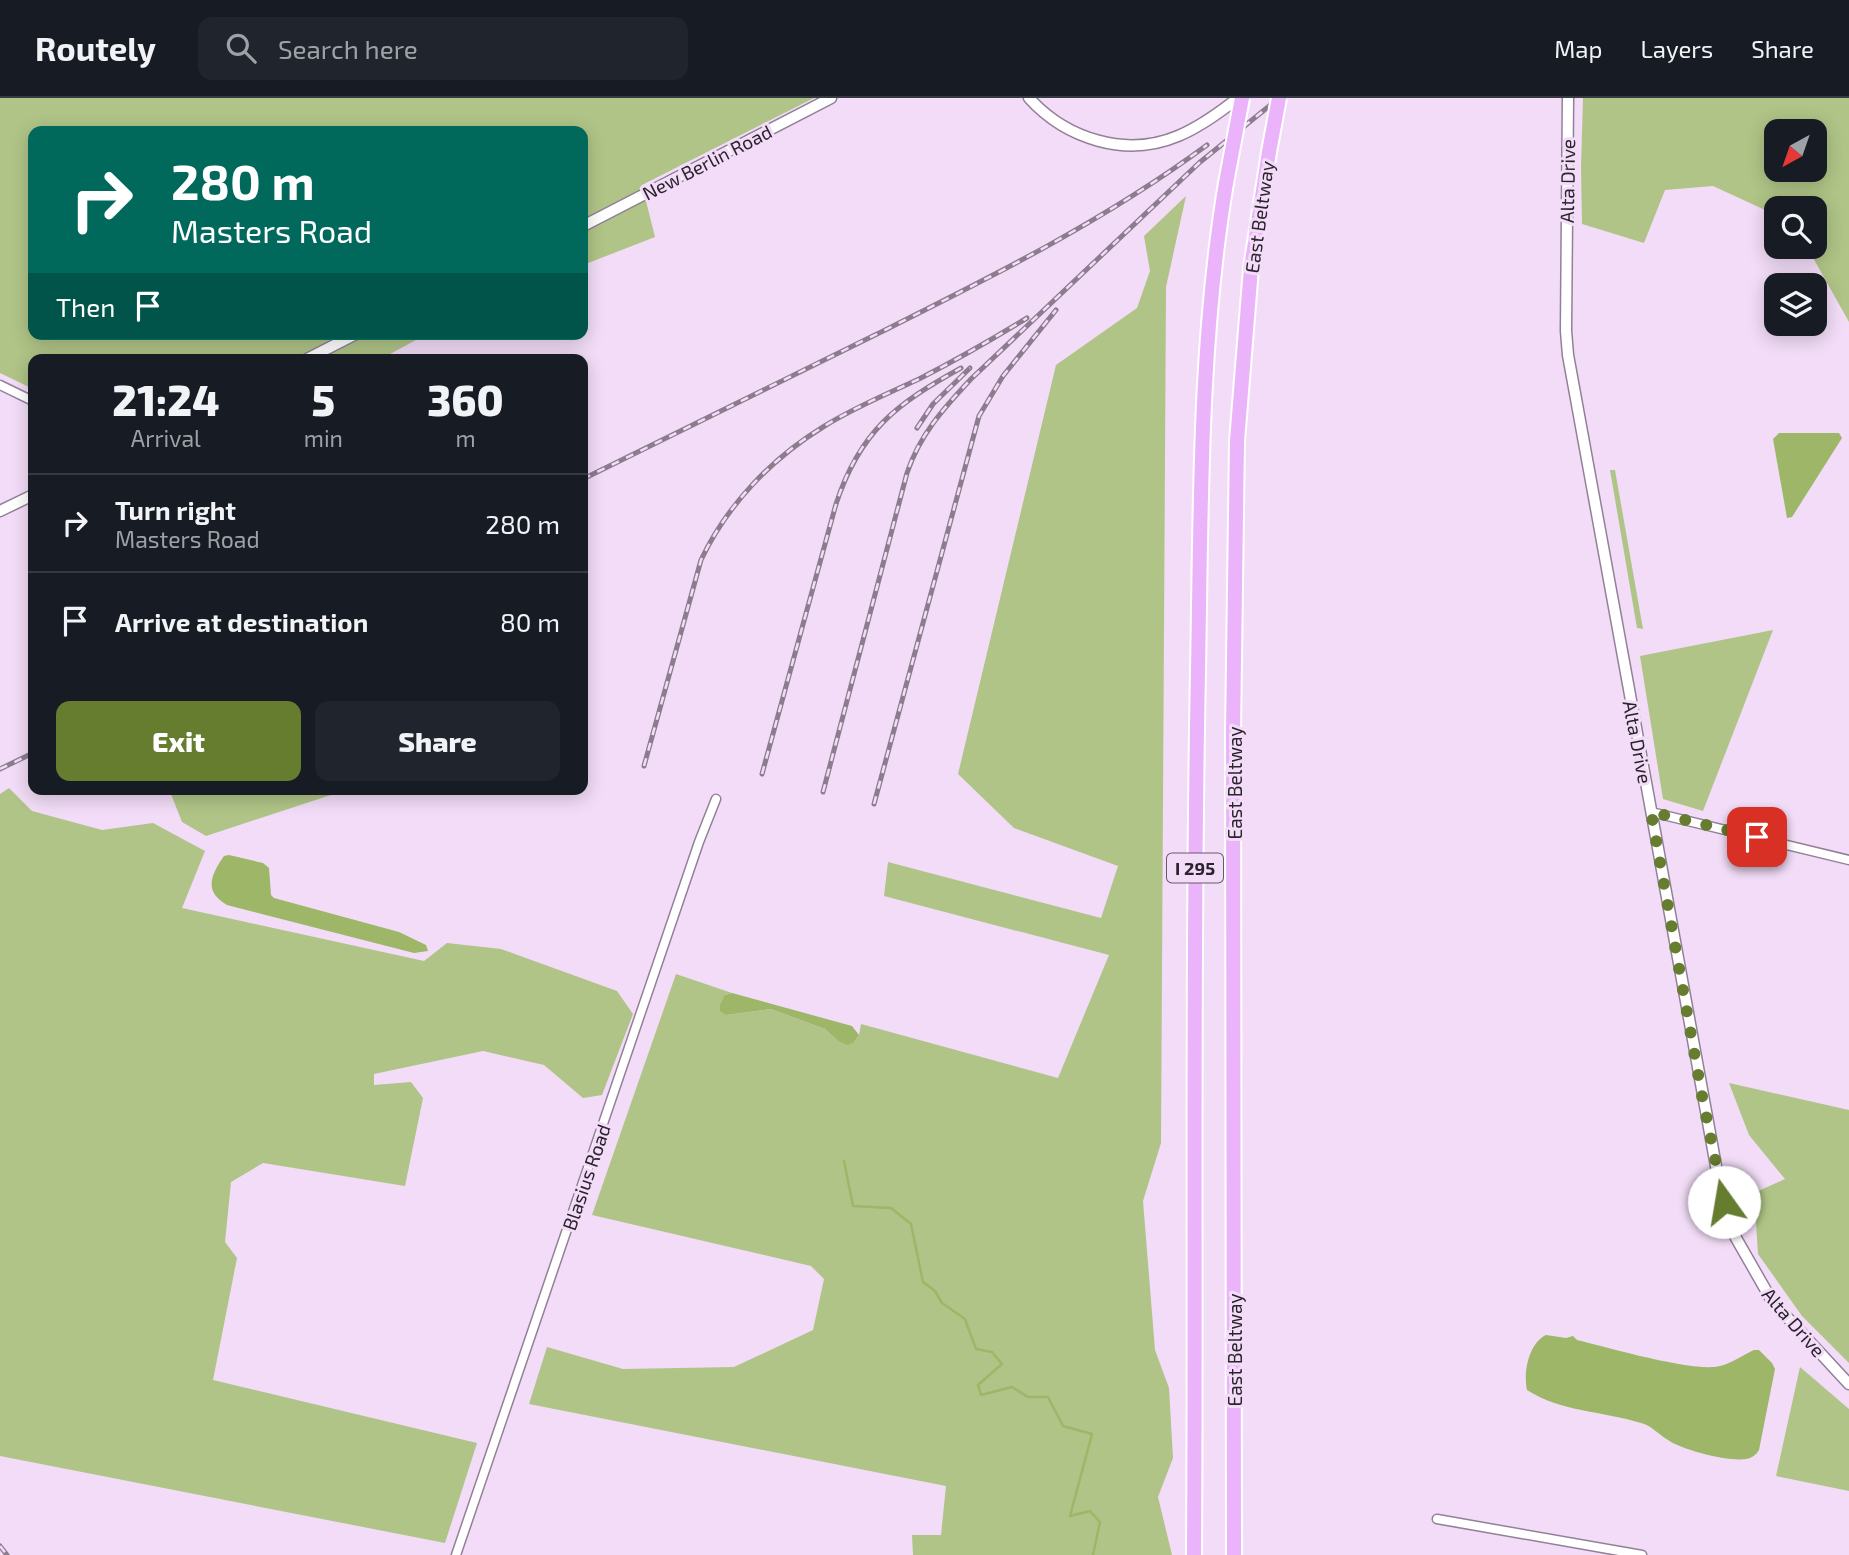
<!DOCTYPE html>
<html lang="en">
<head>
<meta charset="utf-8">
<style>
	body { margin:0; font-family:"Exo 2",sans-serif; background:#20242c; color:#f1f3f6; height:100vh; display:flex; flex-direction:column; font-size:26px; white-space:nowrap }
	* { box-sizing:border-box; margin:0 }
	p { font-size:23px; color:#9ea1a6 }
	.icon { flex:none; width:38px; height:38px; fill:none; stroke:currentColor; stroke-width:2; stroke-linecap:round; stroke-linejoin:round }
	.map { position:relative; flex:1; overflow:hidden }
	.side { position:absolute; left:28px; top:256px; width:560px; height:441px; display:flex; flex-direction:column; background:#171b24; border-radius:14px; box-shadow:0 4px 18px #0003 }
	.side>* { flex:none }
	.hud { position:absolute; left:28px; top:28px; width:560px; height:214px; border-radius:14px; box-shadow:0 4px 18px #0003; background:#00695c; color:#fff; overflow:hidden }
	.needle { width:46px; rotate:220deg }
	.buttons { position:absolute; left:1764px; top:21px; display:grid; gap:14px }
	.buttons a { display:grid; place-items:center; width:63px; height:63px; border-radius:14px; background:#171b24; box-shadow:0 4px 18px #0003; font-size:35px }
	.pin { position:absolute; display:grid; place-items:center; width:60px; height:60px; color:#fff; margin:-30px; border-radius:14px; box-shadow:0 4px 10px #0006 }
	.me { position:absolute; width:77px; margin:-38px; rotate:347deg; stroke-linejoin:round; filter:drop-shadow(0 0 5px #0008) }
	.turn { display:flex; align-items:center; gap:24px; height:147px; padding:0 28px; font-size:32px }
	.turn .icon { width:91px; height:91px; stroke-width:2.5 }
	.turn b { display:block; font-size:49px; line-height:60px }
	.then { display:flex; align-items:center; height:66px; padding:0 28px; background:#0003; gap:14px; font-size:26px }
	.eta { display:flex; justify-content:space-evenly; align-items:center; height:119px; text-align:center }
	.eta b { font-size:42px; font-weight:800; line-height:49px }
	.action { display:flex; gap:14px; margin-top:auto; padding:14px 28px }
	.action a { flex:1; height:80px; border-radius:14px; background:#667c2e; color:#fff; font-size:28px; font-weight:800; line-height:80px; text-align:center }
	.action a+a { background:#20242c; color:#f1f3f6 }
	ul { padding:0; list-style:none }
	li { display:flex; align-items:center; gap:21px; height:98px; padding:0 28px; border-top:2px solid #363941 }
	li div { flex:1 }
	li b { display:block; font-size:26px }
	li em { font-style:normal }
	header { display:flex; align-items:center; gap:42px; box-sizing:border-box; height:98px; padding:0 35px; background:#171b24; border-bottom:2px solid #363941 }
	header strong { font-size:33px }
	nav { display:flex; gap:38px; margin-inline-start:auto; font-size:24px }
	.search { width:490px; height:63px; background:#20242c; display:flex; align-items:center; gap:18px; box-sizing:border-box; padding:0 24px; border-radius:14px; color:#9ea1a6; font-size:26px }
	.map>svg:first-child { display:block }
	.green { fill:#b0c487; fill-rule:evenodd }
	.water { fill:#9db667 }
	.lines { fill:none; stroke-linecap:round; stroke-linejoin:round }
	.stream { stroke:#9db667; stroke-width:2.5 }
	.minor-casing { stroke:#938098; stroke-width:11 }
	.tertiary-casing { stroke:#938098; stroke-width:13 }
	.motorway-casing { stroke:#fff; stroke-width:18 }
	.minor { stroke:#fff; stroke-width:8 }
	.tertiary { stroke:#fff; stroke-width:10 }
	.motorway { stroke:#ebb3fa; stroke-width:14 }
	.rail-casing { stroke:#8b7c8e; stroke-width:5 }
	.rail { stroke:#f2dcf7; stroke-width:2.5; stroke-dasharray:8; stroke-linecap:butt }
	.motorway-bridge-casing { stroke:#fff; stroke-width:18; stroke-linecap:butt }
	.motorway-bridge { stroke:#ebb3fa; stroke-width:14 }
	.route { stroke:#667c2e; stroke-width:12; stroke-dasharray:0 21.6 }
	.labels { text-anchor:middle; dominant-baseline:central; stroke-width:6; stroke-linejoin:round; paint-order:stroke }
	.shield { fill:#f2dcf7; stroke:#675a6a; stroke-width:2 }
	.shield-label { font-size:18px; font-weight:bold; fill:#2b232d }
	.street-label { font-size:19px; fill:#2b232d; stroke:#f2dcf7 }
</style>
</head>
<body>
<header>
<strong>Routely</strong>
<div class="search"><svg class="icon" aria-label="search" viewBox="0 0 24 24"><circle cx="10" cy="10" r="6"/><path d="M15 15l6 6"/></svg>Search here</div>
<nav><a>Map</a><a>Layers</a><a>Share</a></nav>
</header>
<div class="map">
<svg width="1849" height="1457" viewBox="0 0 1849 1457">
	<rect width="100%" height="100%" fill="#f2dcf7"/>
	<g class="green">
		<path d="M0 0H814L642 87 655 139 583 167V33H33V236H427L381 261H33V291L0 275Z"/>
		<path d="M1583 0H1849V224L1807 149H1815V110H1776V117L1713 88 1665 92 1644 145 1582 126 1581 69ZM1776 33H1815V72H1776Z"/>
		<path d="M1186 98 1166 189 1161 1045 1143 1103 1155 1252 1169 1290 1173 1360 1158 1399 1172 1457H913L912 1437H941L946 1388 529 1306 547 1249 623 1271 734 1269 813 1232 824 1181 811 1168 592 1117 676 876 732 895 725 897 726 917 771 911 825 931 838 943 854 944 859 937 861 926 1058 980 1109 857 884 798 888 764 1101 820 1118 768 1014 730 958 676 1056 267 1137 210 1150 173 1144 138Z"/>
		<path d="M1610 372H1615L1643 531 1637 530Z"/>
		<path d="M1773 532 1703 713 1663 701 1640 558Z"/>
		<path d="M9 690 32 713 102 732 153 725 205 753 182 810 424 863 447 845 501 851 617 893 633 916 602 997 583 1000 544 967 483 953 374 976V987L411 984 423 1000 405 1088 263 1065 231 1084 225 1144 237 1160 213 1282 477 1345 445 1445 0 1358V696Z"/>
		<path d="M169 691H349L206 738 182 724Z"/>
		<path d="M1729 985 1849 1012V1265L1802 1218 1758 1156 1754 1095 1785 1081 1749 1037Z"/>
		<path d="M1800 1269 1849 1311V1393L1776 1378Z"/>
	</g>
	<g class="water">
		<path d="M1779 335H1839L1842 340 1792 419 1787 420 1773 341Z"/>
		<path d="M229 757 263 765 269 770 271 797 274 800 399 834 426 847 428 853 414 855 227 807C204 794 210 778 224 758Z"/>
		<path d="M732 895 852 928 859 937 854 944 848 947 838 943 825 931 771 911 726 917 720 913V907L725 897Z"/>
		<path d="M1546 1237 1566 1240 1573 1238 1577 1242C1606 1249 1695 1275 1720 1268 1732 1265 1743 1257 1754 1252H1759L1772 1265 1775 1271 1759 1352C1756 1357 1752 1360 1746 1361 1729 1364 1682 1352 1668 1342 1658 1336 1652 1328 1641 1325 1603 1313 1561 1314 1527 1292 1523 1274 1529 1245 1546 1237Z"/>
	</g>
	<g class="lines">
		<path class="stream" d="M844 1063 853 1108 891 1110 911 1126 923 1184 935 1193 942 1205 965 1221 976 1251 992 1254 1002 1266 978 1287 981 1297 1012 1289 1028 1299H1048L1063 1328 1092 1336 1070 1418 1090 1413 1100 1424 1093 1457"/>
		<g class="minor-casing">
			<g id="minor">
				<path d="M0 287 33 303"/>
				<path d="M1651 714 1849 762"/>
				<path d="M1437 1421 1642 1457"/>
				<path d="M456 1457 699 744 716 701"/>
			</g>
		</g>
		<g class="tertiary-casing">
			<g id="tertiary">
				<path d="M1029 0C1066 41 1126 60 1178 38 1200 29 1219 15 1238 0"/>
				<path d="M1568 0 1566 233 1568 257 1720 1090 1736 1140 1772 1203 1849 1286"/>
				<path d="M583 128 831 0"/>
				<path d="M307 261 356 236"/>
				<path d="M0 413 33 397"/>
			</g>
		</g>
		<g class="motorway-casing">
			<g id="motorway">
				<path d="M1194 1457C1196 1163 1192 868 1198 573 1201 410 1199 246 1226 85"/>
				<path d="M1234 1457 1233 634 1237 343 1251 170 1269 54"/>
			</g>
		</g>
		<use href="#minor" class="minor"/>
		<use href="#tertiary" class="tertiary"/>
		<use href="#motorway" class="motorway"/>
		<g class="rail-casing">
			<g id="rail">
				<path d="M917 330 933 306 970 270"/>
				<path d="M583 381C681 333 779 284 877 236 991 179 1104 123 1207 47"/>
				<path d="M644 668 701 462C727 407 771 361 823 329 853 310 887 296 919 281 956 262 991 242 1027 220"/>
				<path d="M0 671 33 655"/>
				<path d="M762 676 836 406C860 333 896 306 961 270"/>
				<path d="M823 694 907 375C920 336 944 310 971 281L1199 65 1279 0"/>
				<path d="M874 706 979 318 1003 278 1056 212"/>
				<path d="M0 1448 7 1457"/>
			</g>
		</g>
		<use href="#rail" class="rail"/>
		<g class="motorway-bridge-casing">
			<g id="motorway-bridge">
				<path d="M1269 54 1279 0"/>
				<path d="M1226 85 1242 0"/>
			</g>
		</g>
		<use href="#motorway-bridge" class="motorway-bridge"/>
	</g>
	<g class="lines">
		<path class="route" d="M1724 1104 1702 998 1651 714 1757 739"/>
	</g>
	<g class="labels">
		<rect class="shield" x="1167" y="755.5" width="56" height="29" rx="5"/>
		<g class="shield-label">
			<text x="1195" y="770">I 295</text>
		</g>
		<g class="street-label">
			<text transform="translate(707 64) rotate(-27)">New Berlin Road</text>
			<text transform="translate(1567 83) rotate(-89)">Alta Drive</text>
			<text transform="translate(1259 119) rotate(-82)">East Beltway</text>
			<text transform="translate(1638 644) rotate(79)">Alta Drive</text>
			<text transform="translate(1234 685) rotate(-90)">East Beltway</text>
			<text transform="translate(586 1079) rotate(-71)">Blasius Road</text>
			<text transform="translate(1794 1224) rotate(49)">Alta Drive</text>
			<text transform="translate(1234 1252) rotate(-90)">East Beltway</text>
		</g>
	</g>
</svg>
<div class="buttons">
<a><svg class="needle" viewBox="-14 -14 28 28"><path d="M0-13l5 13h-10z" fill="#e53935"/><path d="M0 13l5-13h-10z" fill="#9ea1a6"/></svg></a>
<a><svg class="icon" aria-label="search" viewBox="0 0 24 24"><circle cx="10" cy="10" r="6"/><path d="M15 15l6 6"/></svg></a>
<a><svg class="icon" aria-label="layers" viewBox="0 0 24 24"><path d="M12 4l9 5-9 5-9-5zM3 14l9 5 9-5"/></svg></a>
</div>
<div class="pin" style="left:1757px;top:739px;background:#d93025"><svg class="icon" aria-label="arrive" viewBox="0 0 24 24"><path d="M6 21V4h12l-3 4 3 4H6"/></svg></div>
<svg class="me" style="left:1724px;top:1104px" viewBox="-20 -20 40 40"><circle r="19" fill="#fff"/><path d="M0-13L10 11 0 6-10 11z" fill="#667c2e"/></svg>
<div class="hud">
<div class="turn"><svg class="icon" aria-label="right" viewBox="0 0 24 24"><path d="M7 20v-9h11M14 6l5 5-5 5"/></svg><div><b>280 m</b>Masters Road</div></div>
<div class="then">Then<svg class="icon" aria-label="arrive" viewBox="0 0 24 24"><path d="M6 21V4h12l-3 4 3 4H6"/></svg></div>
</div>
<section class="side">
<div class="eta">
<div><b>21:24</b><p>Arrival</p></div>
<div><b>5</b><p>min</p></div>
<div><b>360</b><p>m</p></div>
</div>
<ul>
<li><svg class="icon" aria-label="right" viewBox="0 0 24 24"><path d="M7 20v-9h11M14 6l5 5-5 5"/></svg><div><b>Turn right</b><p>Masters Road</p></div><em>280 m</em></li>
<li><svg class="icon" aria-label="arrive" viewBox="0 0 24 24"><path d="M6 21V4h12l-3 4 3 4H6"/></svg><div><b>Arrive at destination</b></div><em>80 m</em></li>
</ul>
<div class="action"><a>Exit</a><a>Share</a></div>
</section>
</div>
</body>
</html>
